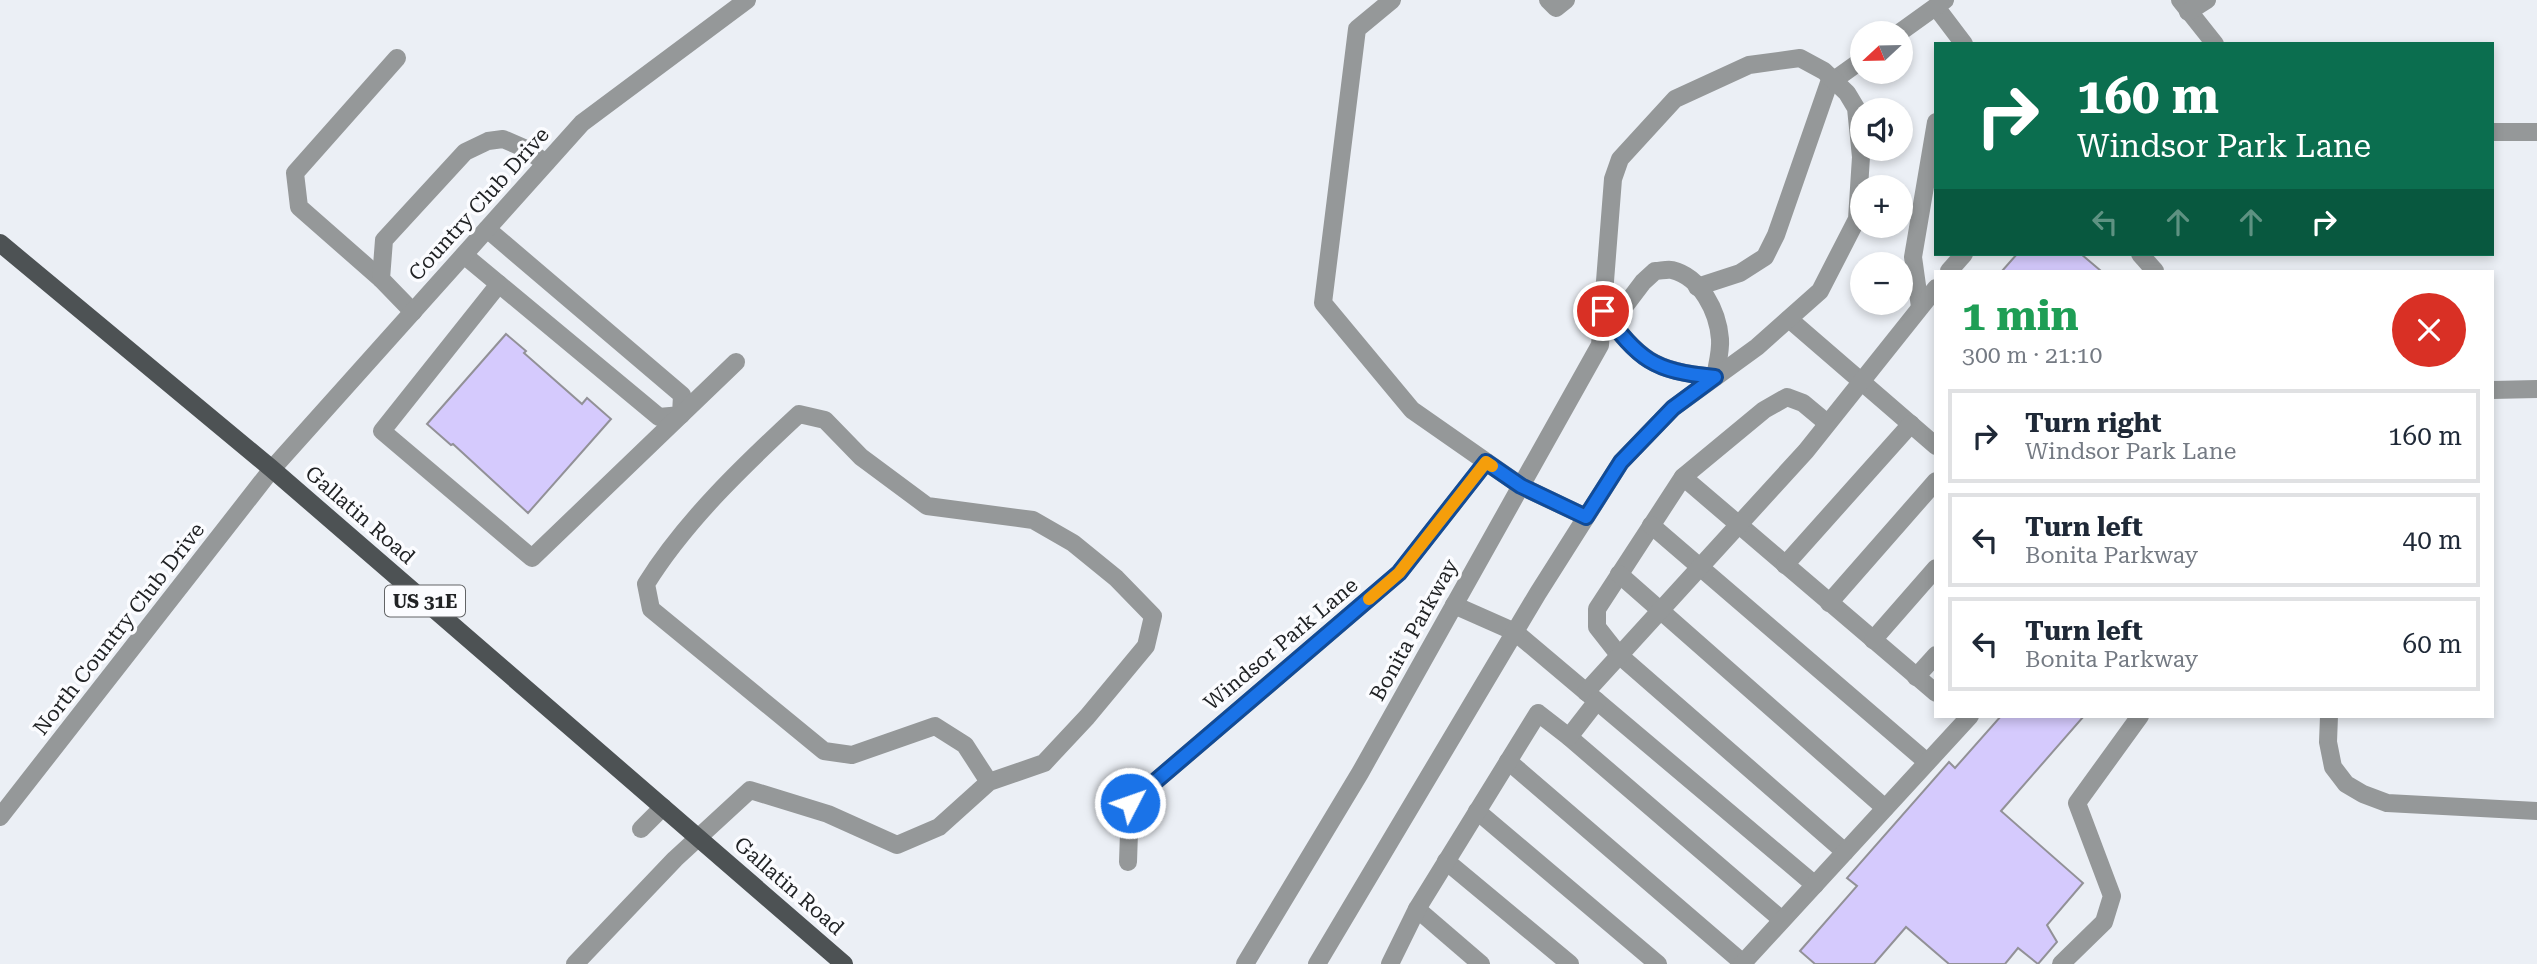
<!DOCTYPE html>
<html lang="en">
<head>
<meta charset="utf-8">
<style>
	body { margin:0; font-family:"Roboto Serif",serif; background:#f6f6f7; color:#1f2937; height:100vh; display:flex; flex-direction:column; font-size:26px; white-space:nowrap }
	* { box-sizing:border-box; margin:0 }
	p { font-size:23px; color:#747a83 }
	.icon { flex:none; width:38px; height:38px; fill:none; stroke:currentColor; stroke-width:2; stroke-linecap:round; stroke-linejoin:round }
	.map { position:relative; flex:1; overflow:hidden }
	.details { position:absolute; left:1934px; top:270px; width:560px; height:448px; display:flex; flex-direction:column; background:#fff; border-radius:0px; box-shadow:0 4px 10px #0003 }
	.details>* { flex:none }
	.top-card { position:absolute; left:1934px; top:42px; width:560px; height:214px; border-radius:0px; box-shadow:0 4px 10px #0003; background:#0b6e4f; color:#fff; overflow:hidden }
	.needle { width:46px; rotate:248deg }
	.buttons { position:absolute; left:1850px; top:21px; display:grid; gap:14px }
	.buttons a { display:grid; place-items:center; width:63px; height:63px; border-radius:50%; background:#fff; box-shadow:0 4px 10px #0003; font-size:35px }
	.pin { position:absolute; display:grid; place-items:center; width:60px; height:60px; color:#fff; margin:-30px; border:4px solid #fff; border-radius:50%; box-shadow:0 2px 7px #0007 }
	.me { position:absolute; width:77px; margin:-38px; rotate:49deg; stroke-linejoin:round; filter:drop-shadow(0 0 5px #0008) }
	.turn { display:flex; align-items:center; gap:24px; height:147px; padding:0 28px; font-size:32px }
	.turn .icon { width:91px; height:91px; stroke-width:2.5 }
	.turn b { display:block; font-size:49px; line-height:60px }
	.lanes { display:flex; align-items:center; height:66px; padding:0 28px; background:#0003; justify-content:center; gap:35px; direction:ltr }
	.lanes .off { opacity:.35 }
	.round { display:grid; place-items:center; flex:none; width:74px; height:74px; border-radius:37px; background:#f6f6f7 }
	.summary { display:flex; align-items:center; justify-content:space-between; height:119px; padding:0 28px }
	h1 { font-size:42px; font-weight:700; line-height:52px; color:#1e9e55 }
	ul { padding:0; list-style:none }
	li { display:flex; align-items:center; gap:21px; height:94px; margin:0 14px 10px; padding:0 14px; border:4px solid #e0e1e3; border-radius:0px }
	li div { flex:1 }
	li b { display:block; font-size:26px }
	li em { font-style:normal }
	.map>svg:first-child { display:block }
	.building { fill:#d5cafd; stroke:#929197; stroke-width:2 }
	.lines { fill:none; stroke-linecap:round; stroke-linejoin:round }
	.minor { stroke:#959899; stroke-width:18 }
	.major { stroke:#4d5254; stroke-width:18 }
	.route-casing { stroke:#114b97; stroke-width:18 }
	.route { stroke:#1a73e8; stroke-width:12 }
	.slow { stroke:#f59e0b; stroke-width:12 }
	.labels { text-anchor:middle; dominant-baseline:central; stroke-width:7; stroke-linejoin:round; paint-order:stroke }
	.shield { fill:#fbfcff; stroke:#626466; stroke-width:2 }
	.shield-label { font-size:19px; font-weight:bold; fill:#212325 }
	.street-label { font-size:21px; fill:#212325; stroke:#fbfcff }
</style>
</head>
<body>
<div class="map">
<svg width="2537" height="964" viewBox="0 0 2537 964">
	<rect width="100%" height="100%" fill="#ebeff5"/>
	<g class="building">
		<path d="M2017 254H2081L2101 271H2002Z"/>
		<path d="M506 334 526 351 524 353 582 404 587 398 611 419 528 513 453 444 451 445 427 424Z"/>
		<path d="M2001 716H2084L2001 811 2083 883 2047 925 2057 942 2038 964 2018 948 2005 964H1949L1906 927 1874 964H1815L1800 951 1857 886 1847 878 1949 762 1955 768Z"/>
	</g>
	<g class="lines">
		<g class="minor">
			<path d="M1392 0 1357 29 1323 303 1412 410 1521 486 1586 517"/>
			<path d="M1548 0 1556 8 1566 0"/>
			<path d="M2180 0 2215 44"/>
			<path d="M1936 7 1964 44"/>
			<path d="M2188 12 2207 0"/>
			<path d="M1899 33 1945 0"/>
			<path d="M1834 80 1862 60"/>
			<path d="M2492 132H2537"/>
			<path d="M2140 254 2155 271"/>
			<path d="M464 255 659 417 681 415 682 395 487 229"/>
			<path d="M1949 271 1964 254"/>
			<path d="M381 279 299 207 295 173 397 58"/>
			<path d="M499 284 382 431 532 558 736 362"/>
			<path d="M1697 287 1740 273 1765 257 1776 235 1831 77"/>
			<path d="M1920 307 1913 257 1936 122"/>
			<path d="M1603 311C1640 360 1653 371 1715 377 1717 365 1721 351 1720 339 1718 312 1701 277 1672 270 1667 269 1660 271 1655 271L1643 282 1612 323"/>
			<path d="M413 312 381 279 384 240 465 152 488 141 503 139 524 148 546 163"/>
			<path d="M1789 319 1936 446"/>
			<path d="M2492 390 2537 389"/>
			<path d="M1827 423 1803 403 1787 397 1764 410 1683 477 1597 609V627L1619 655 1845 852"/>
			<path d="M1683 477 1936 693"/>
			<path d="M1651 525 1927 762"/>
			<path d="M1785 565 1911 424"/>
			<path d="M1619 574 1885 808"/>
			<path d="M1829 603 1936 481"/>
			<path d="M1454 605 1515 632 1815 885"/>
			<path d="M1873 640 1936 568"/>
			<path d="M1916 677 1936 655"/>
			<path d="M1586 692 1806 451 1936 288"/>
			<path d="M2329 716 2328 742 2333 767 2346 784 2363 794 2387 803 2537 811"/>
			<path d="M1569 737 1782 920"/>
			<path d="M1508 761 1743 963"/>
			<path d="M1477 811 1658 964"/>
			<path d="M0 817 272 469 582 123 747 0"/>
			<path d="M641 829 663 807"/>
			<path d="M1446 861 1570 964"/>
			<path d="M1128 862 1130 803 1399 573 1486 462"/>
			<path d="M1417 909 1481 964"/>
			<path d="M575 964 675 859 750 790 828 814 897 845 939 827 989 782 965 745 935 726 852 755 824 751 651 609 646 584C685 521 745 464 799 414L825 420 861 457 927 506 1033 520 1073 543 1116 578 1153 616 1146 646 1087 717 1044 763 989 782"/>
			<path d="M1245 964 1360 773 1600 345 1613 179 1620 159 1675 99 1749 65 1800 58 1824 71 1847 93 1856 108 1861 157 1857 219 1820 291 1757 347 1673 408 1621 462 1538 593 1317 964"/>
			<path d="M1390 964 1417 909 1538 713 1569 737 1597 701"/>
			<path d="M1742 964 1970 716"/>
			<path d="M2061 964 2104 922 2112 896 2077 803 2140 716"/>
		</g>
		<path class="major" d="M0 243 272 469 844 964"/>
	</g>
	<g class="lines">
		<g class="route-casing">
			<path id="route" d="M1130 803 1399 573 1486 462 1521 486 1586 517 1621 462 1673 408 1715 377C1652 371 1640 360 1603 311"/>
		</g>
		<use href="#route" class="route"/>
		<path class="slow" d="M1369 599 1399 573 1486 462 1492 466"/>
	</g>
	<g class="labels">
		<rect class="shield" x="385" y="585.5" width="80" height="31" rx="5"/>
		<g class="shield-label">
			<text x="425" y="601">US 31E</text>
		</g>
		<g class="street-label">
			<text transform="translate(479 204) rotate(-48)">Country Club Drive</text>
			<text transform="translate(360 515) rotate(41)">Gallatin Road</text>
			<text transform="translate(119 629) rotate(-52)">North Country Club Drive</text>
			<text transform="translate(1414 630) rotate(-61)">Bonita Parkway</text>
			<text transform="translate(1281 644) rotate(-40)">Windsor Park Lane</text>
			<text transform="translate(789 886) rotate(41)">Gallatin Road</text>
		</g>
	</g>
</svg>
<div class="buttons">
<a><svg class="needle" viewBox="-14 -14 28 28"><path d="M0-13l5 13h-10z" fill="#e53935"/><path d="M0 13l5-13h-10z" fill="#747a83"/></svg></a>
<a><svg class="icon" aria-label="sound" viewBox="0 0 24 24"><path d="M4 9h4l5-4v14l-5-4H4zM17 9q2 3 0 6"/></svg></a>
<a>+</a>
<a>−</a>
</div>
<div class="pin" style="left:1603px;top:311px;background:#d93025"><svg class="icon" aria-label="arrive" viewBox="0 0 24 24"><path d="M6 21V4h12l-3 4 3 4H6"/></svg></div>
<svg class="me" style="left:1130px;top:803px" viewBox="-20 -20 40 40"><circle r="17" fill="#1a73e8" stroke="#fff" stroke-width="3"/><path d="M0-11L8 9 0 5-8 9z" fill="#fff"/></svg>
<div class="top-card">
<div class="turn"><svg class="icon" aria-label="right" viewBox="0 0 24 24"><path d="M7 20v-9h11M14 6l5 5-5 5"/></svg><div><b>160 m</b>Windsor Park Lane</div></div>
<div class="lanes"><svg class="icon off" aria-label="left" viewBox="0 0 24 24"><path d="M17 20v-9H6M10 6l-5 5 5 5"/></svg><svg class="icon off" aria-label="ahead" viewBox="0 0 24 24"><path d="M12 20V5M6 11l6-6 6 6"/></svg><svg class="icon off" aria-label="ahead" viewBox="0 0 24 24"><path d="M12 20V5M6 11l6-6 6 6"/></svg><svg class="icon" aria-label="right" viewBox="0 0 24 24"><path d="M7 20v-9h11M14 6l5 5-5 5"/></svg></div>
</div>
<section class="details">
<div class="summary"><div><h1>1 min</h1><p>300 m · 21:10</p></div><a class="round" style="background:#d93025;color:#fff"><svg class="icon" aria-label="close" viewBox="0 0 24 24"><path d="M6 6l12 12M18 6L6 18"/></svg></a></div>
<ul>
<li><svg class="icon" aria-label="right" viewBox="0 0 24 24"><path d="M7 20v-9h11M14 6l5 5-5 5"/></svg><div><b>Turn right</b><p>Windsor Park Lane</p></div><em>160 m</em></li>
<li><svg class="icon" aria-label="left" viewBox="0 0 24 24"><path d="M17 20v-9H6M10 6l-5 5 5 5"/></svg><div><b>Turn left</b><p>Bonita Parkway</p></div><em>40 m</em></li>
<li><svg class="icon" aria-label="left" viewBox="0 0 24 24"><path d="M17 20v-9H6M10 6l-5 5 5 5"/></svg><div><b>Turn left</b><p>Bonita Parkway</p></div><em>60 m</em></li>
</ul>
</section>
</div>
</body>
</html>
